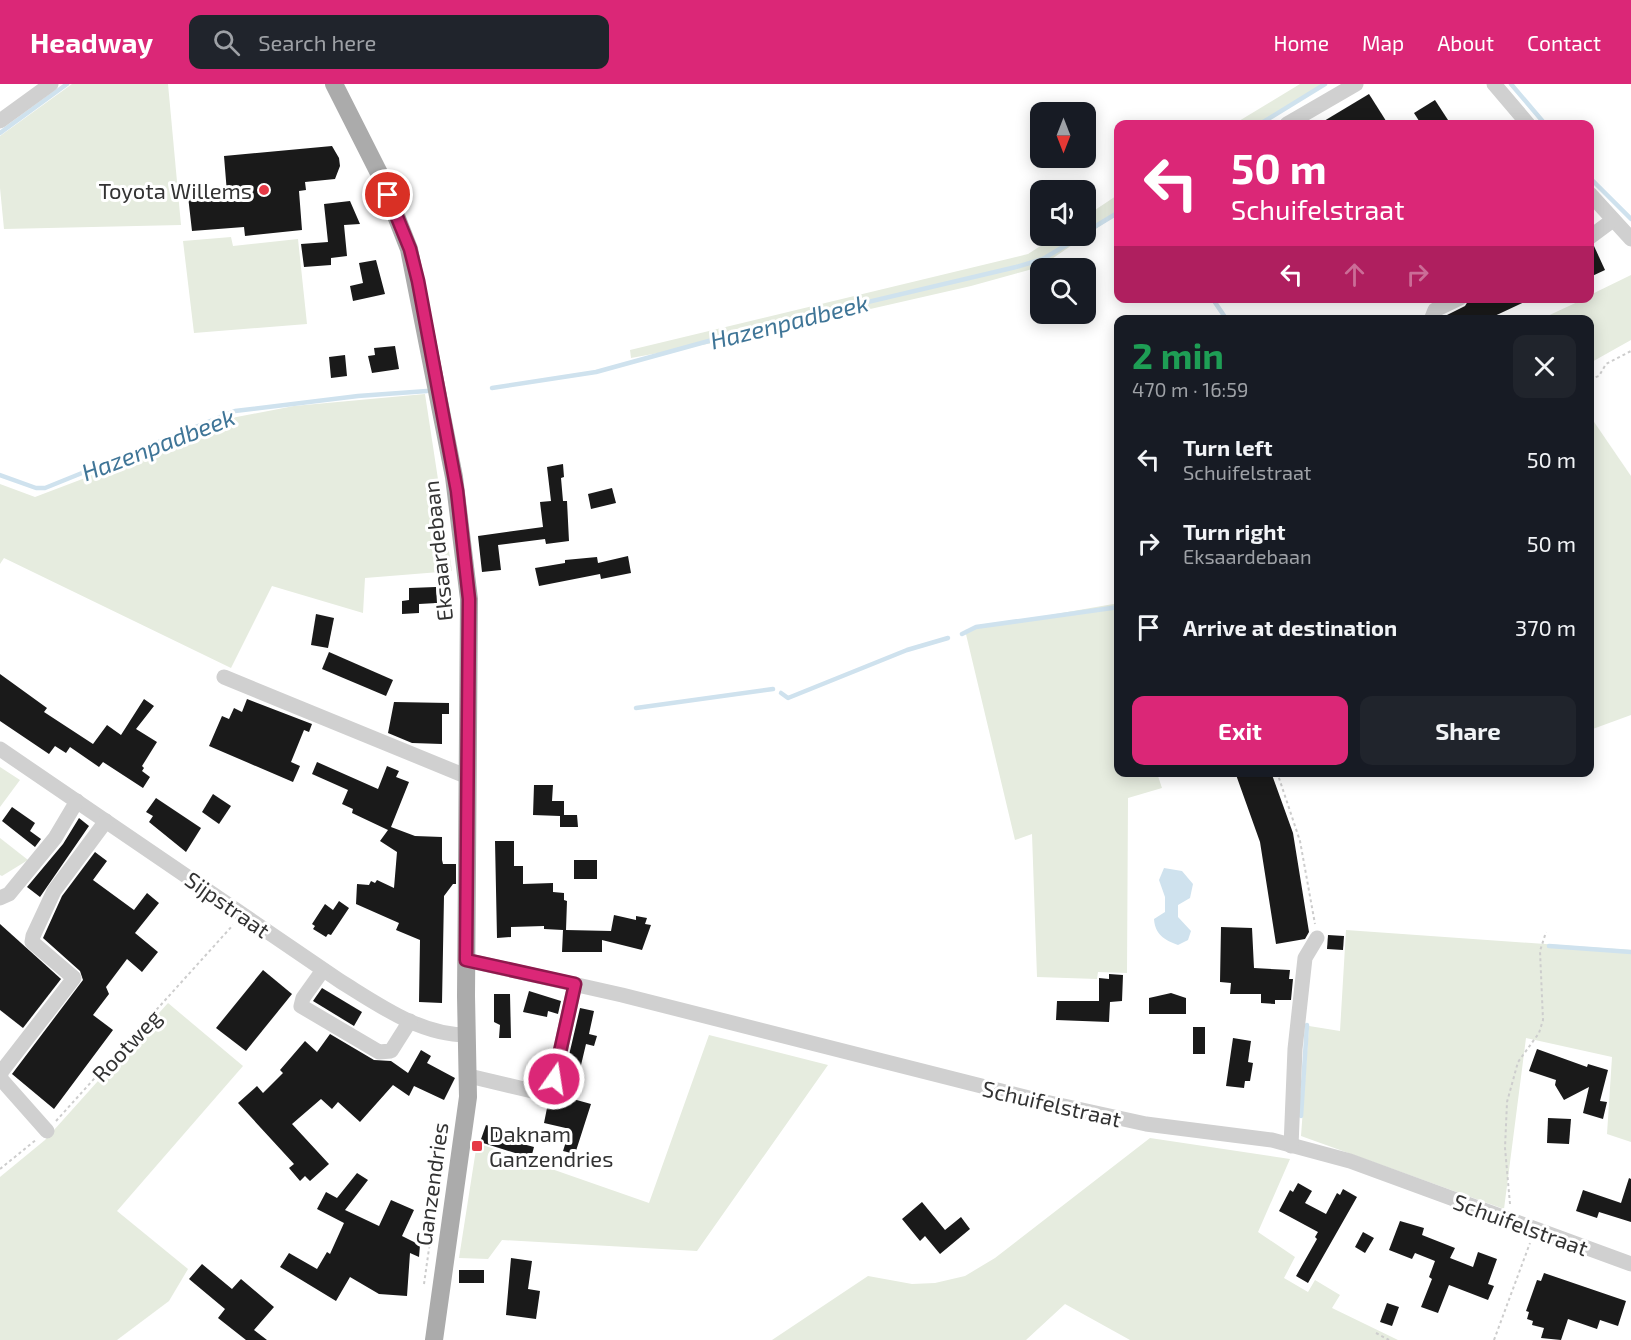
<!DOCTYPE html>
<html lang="en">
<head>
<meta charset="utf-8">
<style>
	body { margin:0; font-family:"Exo 2",sans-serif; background:#20242c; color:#f1f3f6; height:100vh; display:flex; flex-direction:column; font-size:22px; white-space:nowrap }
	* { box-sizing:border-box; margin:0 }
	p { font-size:20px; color:#9ea1a6 }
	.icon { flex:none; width:33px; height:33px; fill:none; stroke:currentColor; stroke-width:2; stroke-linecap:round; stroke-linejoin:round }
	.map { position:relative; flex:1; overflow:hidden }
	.sheet { position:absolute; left:1114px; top:231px; width:480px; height:462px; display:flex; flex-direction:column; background:#171b24; border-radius:12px; box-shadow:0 3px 15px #0003 }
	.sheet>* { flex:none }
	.top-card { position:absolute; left:1114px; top:36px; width:480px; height:183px; border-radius:12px; box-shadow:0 3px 15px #0003; background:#db2777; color:#fff; overflow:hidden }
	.needle { width:39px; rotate:180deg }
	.fabs { position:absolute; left:1030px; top:18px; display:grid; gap:12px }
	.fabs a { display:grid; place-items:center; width:66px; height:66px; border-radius:12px; background:#171b24; box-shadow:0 3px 15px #0003; font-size:30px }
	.pin { position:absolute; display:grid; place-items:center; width:51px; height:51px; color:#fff; margin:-26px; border:3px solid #fff; border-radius:50%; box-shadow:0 2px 6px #0007 }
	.me { position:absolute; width:66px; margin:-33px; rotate:13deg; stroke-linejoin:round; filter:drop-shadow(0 0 4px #0008) }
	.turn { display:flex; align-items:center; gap:21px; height:126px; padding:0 18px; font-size:27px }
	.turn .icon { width:78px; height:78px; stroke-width:2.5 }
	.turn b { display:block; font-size:42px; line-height:51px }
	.lanes { display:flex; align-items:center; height:57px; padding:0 18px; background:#0003; justify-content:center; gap:30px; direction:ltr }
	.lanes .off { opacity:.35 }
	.round { display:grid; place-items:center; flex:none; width:63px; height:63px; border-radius:12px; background:#20242c }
	.summary { display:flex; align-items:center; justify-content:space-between; height:102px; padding:0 18px }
	h1 { font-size:36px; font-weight:700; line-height:45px; color:#1e9e55 }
	.button { display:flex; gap:12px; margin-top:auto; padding:12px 18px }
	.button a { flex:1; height:69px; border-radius:12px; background:#db2777; color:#fff; font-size:24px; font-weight:700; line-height:69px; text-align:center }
	.button a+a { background:#20242c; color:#f1f3f6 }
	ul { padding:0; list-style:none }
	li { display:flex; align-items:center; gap:18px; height:84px; padding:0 18px }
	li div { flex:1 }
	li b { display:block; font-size:22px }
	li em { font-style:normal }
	header { display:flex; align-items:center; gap:36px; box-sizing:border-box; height:84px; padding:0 30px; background:#db2777; color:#fff }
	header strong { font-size:28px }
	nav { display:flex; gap:33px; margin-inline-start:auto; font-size:21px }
	.search { width:420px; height:54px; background:#20242c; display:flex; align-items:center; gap:15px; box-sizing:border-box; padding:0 21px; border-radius:12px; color:#9ea1a6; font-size:22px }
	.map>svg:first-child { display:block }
	.green { fill:#e6ecdf }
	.water { fill:#cfe2ee }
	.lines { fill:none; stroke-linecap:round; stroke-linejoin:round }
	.stream { stroke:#cfe2ee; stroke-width:4.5 }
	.building { fill:#1a1a1a }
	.path { stroke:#cdcdcd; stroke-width:2; stroke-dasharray:3 3; stroke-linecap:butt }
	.minor { stroke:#d0d0d0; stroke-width:15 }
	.major { stroke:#ababab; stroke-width:18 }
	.route-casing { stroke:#8e194d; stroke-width:15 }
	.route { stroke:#db2777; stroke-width:10 }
	.poi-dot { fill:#e63946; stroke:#fff; stroke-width:2 }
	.labels { text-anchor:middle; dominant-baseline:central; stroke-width:6; stroke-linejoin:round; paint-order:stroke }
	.poi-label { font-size:22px; fill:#333; stroke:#fff; text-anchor:end }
	.street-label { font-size:22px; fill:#333; stroke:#fff }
	.water-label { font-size:24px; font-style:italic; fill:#3f7597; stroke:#fff }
</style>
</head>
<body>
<header>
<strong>Headway</strong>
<div class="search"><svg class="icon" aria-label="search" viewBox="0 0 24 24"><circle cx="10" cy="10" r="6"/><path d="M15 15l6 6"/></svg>Search here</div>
<nav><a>Home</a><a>Map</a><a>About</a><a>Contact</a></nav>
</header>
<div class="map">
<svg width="1631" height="1256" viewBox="0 0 1631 1256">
	<rect width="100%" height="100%" fill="#fff"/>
	<g class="green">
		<path d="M72 0H168L181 141 4 145 0 104V52Z"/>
		<path d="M1300 0H1324L1259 40H1234Z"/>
		<path d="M1119 110V129L1040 183 971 202 756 251 631 274 630 266 1028 170 1056 152H1086V132Z"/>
		<path d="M231 153 233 162 298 155 307 240 194 249 183 157Z"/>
		<path d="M1631 191V256L1590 279V236L1541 235 1584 215 1590 214V211Z"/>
		<path d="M425 310 452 487 365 494 363 529 272 502 231 584 4 474 0 480V400L35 413 85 394 221 336 294 322Z"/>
		<path d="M1590 332 1631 392V631L1590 646Z"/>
		<path d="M1119 519V688L1157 689 1162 704 1128 714 1127 889 1098 888 1097 895 1037 893 1032 750 1015 756 965 546Z"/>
		<path d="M0 683 20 696 0 723Z"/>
		<path d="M0 754 28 776 2 792 0 791Z"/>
		<path d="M1346 846 1631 866V1058L1607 1050 1612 973 1526 954 1504 1125 1301 1052 1309 942 1340 947Z"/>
		<path d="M168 919 243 982 117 1127 188 1185 169 1217 117 1256H0V1093L45 1056Z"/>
		<path d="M709 951 828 981 697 1167 502 1156 488 1175 459 1174 477 1059 649 1119Z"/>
		<path d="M1150 1054 1290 1075 1258 1148 1295 1173 1284 1194 1308 1208 1315 1196 1340 1211 1332 1224 1398 1256H1130L1065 1220 1026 1256H772L868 1192 912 1200 935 1199 965 1192 995 1174Z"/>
	</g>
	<path class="water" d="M1164 784 1182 787 1193 800 1190 814 1178 821V833L1191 847 1188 856 1178 861C1164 856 1155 850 1154 835L1165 828V813L1159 796Z"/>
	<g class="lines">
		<g class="stream">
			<path d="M1511 0 1545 40"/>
			<path d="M1260 40 1325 0"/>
			<path d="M0 49 67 0"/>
			<path d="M1590 94 1631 135"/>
			<path d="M1086 148 1119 128"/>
			<path d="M1212 214 1227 236"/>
			<path d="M492 304 596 288 745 247 1016 183 1043 175 1081 152"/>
			<path d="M0 391 36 404H45L235 327 358 312 427 307"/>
			<path d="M962 550 976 543 1119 523"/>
			<path d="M781 609 788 614 907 566 948 554"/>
			<path d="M636 624 773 605"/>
			<path d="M1549 862 1631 868"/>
			<path d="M1301 1032 1307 941"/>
		</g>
	</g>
	<g class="building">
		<path d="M1369 10 1388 40H1319Z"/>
		<path d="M1435 16 1448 36 1441 40H1421L1414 29Z"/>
		<path d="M332 62 339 74 340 82 335 95 305 98 306 106 299 107 302 146 245 152 244 143 192 147 188 112 227 109 224 72Z"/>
		<path d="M350 117 360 140 344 141 347 172 331 174V181L304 183 301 160 328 158 324 120Z"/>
		<path d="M1594 162 1605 186 1590 193V163Z"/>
		<path d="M376 176 385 210 353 217 350 202 363 199 359 179Z"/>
		<path d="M1470 214H1533L1486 236H1447L1445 232 1465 222Z"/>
		<path d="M395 262 399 285 372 289 368 272 375 271 374 264Z"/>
		<path d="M345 271 347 292 331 294 329 273Z"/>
		<path d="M563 380 564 393 561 394 563 417H567L569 457 546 460 545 455 498 461 501 486 482 488 478 452 543 443 540 418 551 417 547 383Z"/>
		<path d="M612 404 616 419 591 425 588 410Z"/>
		<path d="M628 472 631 489 601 495 600 490 539 502 535 484 565 479V476L597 473 598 479Z"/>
		<path d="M436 503 437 519 419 520V529L402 530V517L409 516V504Z"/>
		<path d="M316 530 334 534 328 564 311 561Z"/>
		<path d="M329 568 393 596 386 612 322 585Z"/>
		<path d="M0 590 47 624 44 628 93 660 107 641 121 651 144 615 154 622 136 645 157 658 142 682 144 684 142 687 150 693 143 704 103 678 99 683 70 663 66 669 55 662 49 670 0 637Z"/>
		<path d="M247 615 312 640 309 648 304 646 291 678 300 682 293 698 209 662 222 632 229 635 234 624 242 628Z"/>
		<path d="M394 618 449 619V630H442V660L412 659 388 649Z"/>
		<path d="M317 678 378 705 387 682 399 687 396 693 409 698 391 743 415 752 442 753V776L443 780H456V800H453L444 812 442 919 419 918 420 856 396 846 399 839 356 820 357 800 369 801 371 797 375 799 377 796 394 804 397 768 380 757 388 746 352 729 353 725 342 720 348 706 312 690Z"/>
		<path d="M1235 688H1271L1293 749 1309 848 1305 855 1276 860 1260 758Z"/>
		<path d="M534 701H553L552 717H564V731H577L578 743H560V732L533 731Z"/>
		<path d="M213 710 231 722 219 740 202 728Z"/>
		<path d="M156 714 201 744 186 768 149 738 153 732 146 728Z"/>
		<path d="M12 723 35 739 30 747 41 755 35 763 2 737Z"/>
		<path d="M79 734 89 742 40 813 27 803 63 760Z"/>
		<path d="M495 757H514V782H523V800L553 799V808L564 809V816L567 817 566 846 611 847 614 831 636 836V832L647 834 645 840 651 841 642 866 602 856V868H562L563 846 544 845V842L511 843V853L497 854Z"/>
		<path d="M95 768 107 777 93 796 134 826 147 809 159 819 135 849 158 868 142 888 127 875 106 903 109 910 93 931 113 946 54 1025 12 990 83 896 80 887 43 854 62 812Z"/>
		<rect x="574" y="776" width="23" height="19"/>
		<path d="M339 817 349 824 331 851 328 850 326 853 313 845 315 842 312 840 325 820 333 826Z"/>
		<path d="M0 840 61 895 23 944 0 926Z"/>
		<path d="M1221 843 1252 844 1254 884 1290 886 1289 895H1293L1291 916H1275V920L1261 919V910H1230L1231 899 1220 898Z"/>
		<path d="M1328 851 1344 852 1343 866 1327 865Z"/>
		<path d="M263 886 292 910 246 967 216 944Z"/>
		<path d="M1109 890 1123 891 1122 917 1110 918 1109 938 1056 936 1057 917H1099V894L1109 895Z"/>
		<path d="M322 904 362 928 354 942 313 917Z"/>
		<path d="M529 907 561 917 558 930 548 927 547 933 523 928Z"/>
		<path d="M1171 909 1186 914V930H1149V914Z"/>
		<path d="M494 910H510L511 954H499L500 941 494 938Z"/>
		<path d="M580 924 594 927 589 950 597 952 594 962 586 960 573 1015 591 1020 575 1070 563 1067 570 1045 544 1039 548 1019 563 997Z"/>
		<rect x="1193" y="943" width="12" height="27"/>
		<path d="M330 950 374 976 391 977 408 989 421 966 431 972 427 979 455 994 444 1016 414 1002 409 1012 393 1001 360 1038 338 1018 332 1025 321 1015 292 1040 329 1080 310 1097 305 1092 300 1097 289 1084 294 1080 238 1019 257 1002 263 1009 283 989 280 986 305 957 317 968Z"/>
		<path d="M1233 954 1251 957 1248 978 1253 979 1250 997H1245L1244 1004 1226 1002Z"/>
		<path d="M1537 965 1587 983 1588 980 1608 986 1600 1017 1607 1018 1603 1035 1583 1029 1589 1003 1564 1016 1555 1001 1556 996 1529 987Z"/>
		<path d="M1548 1034 1571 1035 1569 1060 1547 1059Z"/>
		<path d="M486 1041 506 1048 504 1055 534 1063 531 1074 480 1058Z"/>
		<path d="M357 1089 368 1096 345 1126 379 1142 391 1116 414 1126 402 1152 420 1161 419 1173 410 1169 407 1212 379 1210 350 1193 336 1217 280 1183 289 1169 317 1185 327 1168 330 1170 344 1139 317 1125 326 1108 337 1114Z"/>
		<path d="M1629 1094 1631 1095V1138L1599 1128 1597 1134 1576 1127 1583 1106 1621 1119Z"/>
		<path d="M1298 1099 1312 1107 1305 1119 1326 1130 1337 1109 1340 1111 1343 1105 1357 1113 1308 1199 1296 1192 1317 1155 1315 1153 1318 1148 1279 1127 1290 1106 1293 1108Z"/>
		<path d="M922 1118 945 1146 961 1133 970 1145 940 1170 925 1152 920 1157 902 1135Z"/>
		<path d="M1400 1137 1424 1144 1422 1151 1455 1164 1450 1174 1473 1183 1478 1168 1497 1175 1488 1200 1494 1202 1488 1216 1449 1201 1438 1229 1421 1223 1432 1195 1429 1193 1435 1177 1415 1169 1412 1175 1389 1166Z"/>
		<path d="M1363 1148 1374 1154 1365 1169 1355 1163Z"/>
		<path d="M511 1174 532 1177 528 1205 540 1207 536 1235 506 1231Z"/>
		<path d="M202 1180 232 1205 241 1195 274 1223 254 1246 267 1256H246L218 1234 225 1225 189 1195Z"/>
		<rect x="459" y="1186" width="25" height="13"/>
		<path d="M1544 1189 1626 1217 1618 1242 1600 1236 1597 1245 1568 1235 1561 1256 1541 1254 1544 1244 1532 1241 1533 1237 1527 1235 1529 1228 1526 1227 1537 1196 1541 1197Z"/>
		<path d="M1387 1219 1399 1223 1392 1242 1380 1238Z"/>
	</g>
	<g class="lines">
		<g class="path">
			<path d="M1590 295 1599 292 1606 280 1631 267"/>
			<path d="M1277 688 1300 757 1315 840"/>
			<path d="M56 1037 233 841"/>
			<path d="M0 1085 37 1055"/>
			<path d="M1510 1120 1505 1064 1507 1018 1518 978 1539 949 1543 936 1540 867 1546 848"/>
			<path d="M424 1200 437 1108"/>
			<path d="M1376 1249 1389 1256"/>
			<path d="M1494 1256 1530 1159"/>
		</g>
		<g class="minor">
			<path d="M1494 0 1528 40"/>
			<path d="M0 37 51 0"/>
			<path d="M1287 40 1356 0"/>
			<path d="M1590 110 1631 155"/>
			<path d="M1590 153 1613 136"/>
			<path d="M1431 236 1435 226 1460 214"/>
			<path d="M224 593 468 693"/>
			<path d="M0 665 340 897C379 921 420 951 467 951"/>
			<path d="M0 814 9 810 55 754 77 717"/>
			<path d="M466 876 622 911 1041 1017 1146 1040 1272 1056 1350 1077 1631 1180"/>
			<path d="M323 886 303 914 301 922 379 968 391 967 410 937"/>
			<path d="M469 992 545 1010 554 995 575 900"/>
			<path d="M0 993 2 987 74 894 32 858 33 852 54 807 106 737"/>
			<path d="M0 994 47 1047"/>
			<path d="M1291 1062 1295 965 1305 874 1317 854"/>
		</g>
		<path class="major" d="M334 0 380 91 409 165 454 393 469 515 466 912 468 1013 434 1256"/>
	</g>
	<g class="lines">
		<g class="route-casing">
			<path id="route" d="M388 111 410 165 418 197 457 407 469 515 466 876 575 900 554 995"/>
		</g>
		<use href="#route" class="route"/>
	</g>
	<g class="poi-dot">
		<circle cx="264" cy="106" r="6"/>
		<rect x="471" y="1056" width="12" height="12" rx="3"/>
	</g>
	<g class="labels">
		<g class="poi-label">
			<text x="252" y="106">Toyota Willems</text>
			<text x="489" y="1049" text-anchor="start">Daknam<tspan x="489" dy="25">Ganzendries</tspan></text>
		</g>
		<g class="street-label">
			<text transform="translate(437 467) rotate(-96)">Eksaardebaan</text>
			<text transform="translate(228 820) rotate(35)">Sijpstraat</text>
			<text transform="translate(126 961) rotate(-47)">Rootweg</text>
			<text transform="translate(1052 1019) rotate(13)">Schuifelstraat</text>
			<text transform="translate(431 1100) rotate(-82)">Ganzendries</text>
			<text transform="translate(1521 1140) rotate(20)">Schuifelstraat</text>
		</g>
		<g class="water-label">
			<text transform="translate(789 237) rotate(-14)">Hazenpadbeek</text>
			<text transform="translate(158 360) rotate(-21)">Hazenpadbeek</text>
		</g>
	</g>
</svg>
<div class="fabs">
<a><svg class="needle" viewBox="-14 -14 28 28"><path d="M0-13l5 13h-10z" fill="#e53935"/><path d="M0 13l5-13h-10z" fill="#9ea1a6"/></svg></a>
<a><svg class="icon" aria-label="sound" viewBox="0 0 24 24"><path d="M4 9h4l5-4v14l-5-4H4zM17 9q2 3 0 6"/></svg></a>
<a><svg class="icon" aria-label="search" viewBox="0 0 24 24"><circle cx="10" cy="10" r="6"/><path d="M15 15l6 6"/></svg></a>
</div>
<div class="pin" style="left:388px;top:111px;background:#d93025"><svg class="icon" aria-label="arrive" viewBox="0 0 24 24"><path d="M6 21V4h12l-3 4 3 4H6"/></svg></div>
<svg class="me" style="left:554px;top:995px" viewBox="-20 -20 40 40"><circle r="17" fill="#db2777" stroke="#fff" stroke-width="3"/><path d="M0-11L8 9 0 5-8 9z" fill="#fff"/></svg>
<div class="top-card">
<div class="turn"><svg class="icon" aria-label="left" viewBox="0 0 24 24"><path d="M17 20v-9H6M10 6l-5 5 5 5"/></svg><div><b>50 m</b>Schuifelstraat</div></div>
<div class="lanes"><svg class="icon" aria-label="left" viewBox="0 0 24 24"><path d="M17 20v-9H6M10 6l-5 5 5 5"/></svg><svg class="icon off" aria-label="ahead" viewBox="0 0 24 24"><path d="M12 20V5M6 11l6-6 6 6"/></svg><svg class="icon off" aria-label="right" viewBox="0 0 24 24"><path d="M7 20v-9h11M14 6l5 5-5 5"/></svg></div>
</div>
<section class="sheet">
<div class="summary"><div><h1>2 min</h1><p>470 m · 16:59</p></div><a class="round"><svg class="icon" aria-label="close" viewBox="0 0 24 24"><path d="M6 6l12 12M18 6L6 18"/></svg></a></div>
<ul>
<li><svg class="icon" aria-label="left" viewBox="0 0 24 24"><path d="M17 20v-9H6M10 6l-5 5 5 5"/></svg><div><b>Turn left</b><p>Schuifelstraat</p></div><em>50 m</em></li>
<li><svg class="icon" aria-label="right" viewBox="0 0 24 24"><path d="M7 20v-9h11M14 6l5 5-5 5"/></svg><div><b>Turn right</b><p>Eksaardebaan</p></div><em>50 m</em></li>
<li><svg class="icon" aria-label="arrive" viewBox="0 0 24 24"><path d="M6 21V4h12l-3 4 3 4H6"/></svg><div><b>Arrive at destination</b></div><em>370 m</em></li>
</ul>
<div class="button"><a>Exit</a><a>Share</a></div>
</section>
</div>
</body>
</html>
